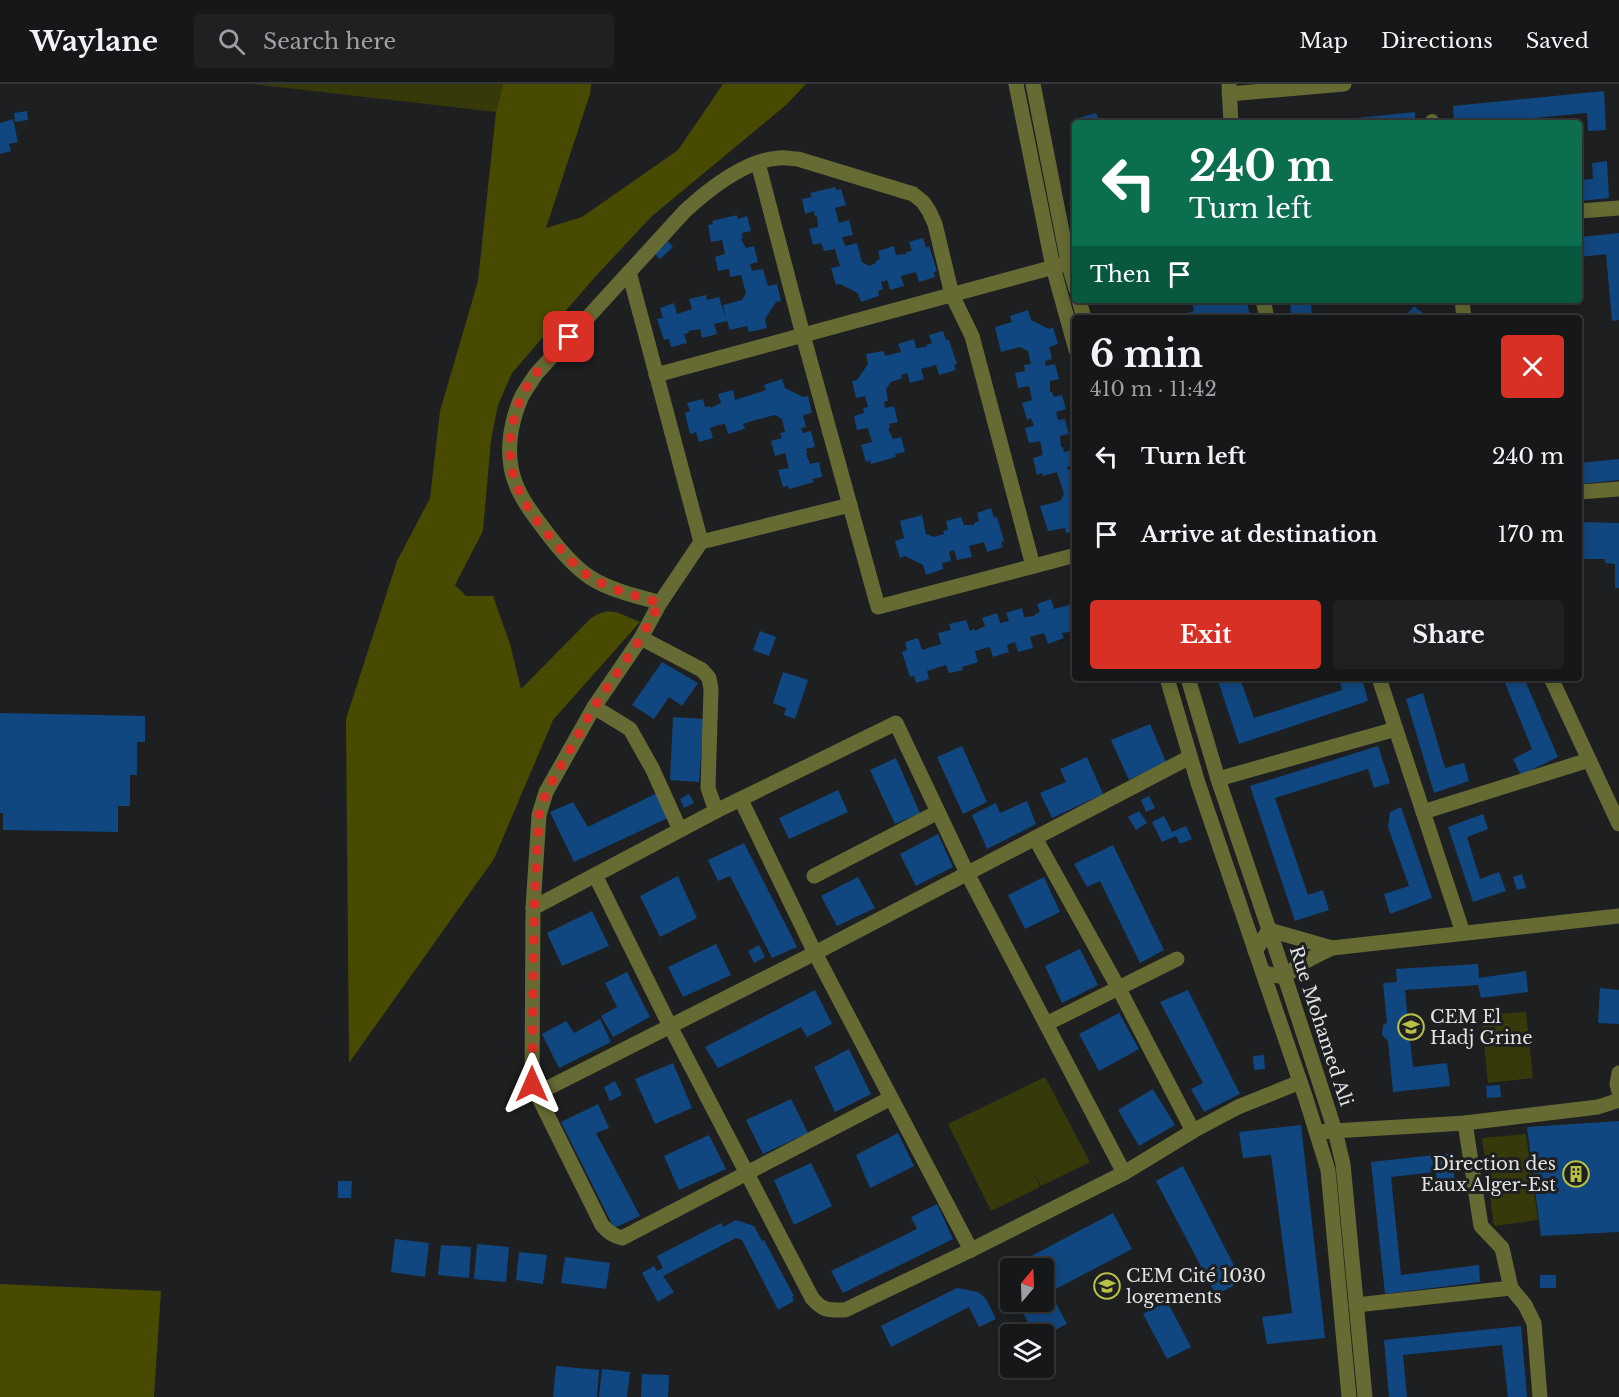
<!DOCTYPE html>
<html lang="en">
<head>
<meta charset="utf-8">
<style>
	body { margin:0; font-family:"Libre Baskerville",serif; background:#1f2022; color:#f1f3f6; height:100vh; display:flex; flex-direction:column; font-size:22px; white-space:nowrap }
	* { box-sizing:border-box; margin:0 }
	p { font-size:20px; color:#9e9fa2 }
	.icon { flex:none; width:33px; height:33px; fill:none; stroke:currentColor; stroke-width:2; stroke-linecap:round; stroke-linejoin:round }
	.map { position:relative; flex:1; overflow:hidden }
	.panel { position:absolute; left:1072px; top:231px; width:510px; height:366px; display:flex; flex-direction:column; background:#161719; border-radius:6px; box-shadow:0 3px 15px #0003,0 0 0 2px #353638 }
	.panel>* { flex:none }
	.hud { position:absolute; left:1072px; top:36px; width:510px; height:183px; border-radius:6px; box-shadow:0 3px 15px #0003,0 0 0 2px #353638; background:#0b6e4f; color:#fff; overflow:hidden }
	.needle { width:39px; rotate:19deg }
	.buttons { position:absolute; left:1000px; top:1174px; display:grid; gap:12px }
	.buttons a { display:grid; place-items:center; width:54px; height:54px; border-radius:6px; background:#161719; box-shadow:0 3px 15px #0003,0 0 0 2px #353638; font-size:30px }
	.pin { position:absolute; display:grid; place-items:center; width:51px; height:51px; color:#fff; margin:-26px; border-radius:12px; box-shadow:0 3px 9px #0006 }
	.me { position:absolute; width:66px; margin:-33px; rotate:0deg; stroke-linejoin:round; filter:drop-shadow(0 0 4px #0008) }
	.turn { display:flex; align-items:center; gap:21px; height:126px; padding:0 18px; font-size:27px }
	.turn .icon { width:78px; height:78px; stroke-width:2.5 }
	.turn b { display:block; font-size:42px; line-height:51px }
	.then { display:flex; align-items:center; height:57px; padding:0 18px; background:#0003; gap:12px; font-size:22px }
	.round { display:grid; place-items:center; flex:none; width:63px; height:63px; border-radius:6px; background:#1f2022 }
	.head { display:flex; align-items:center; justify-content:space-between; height:102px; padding:0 18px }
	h1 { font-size:36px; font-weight:700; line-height:45px }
	.primary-button { display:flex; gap:12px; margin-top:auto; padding:12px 18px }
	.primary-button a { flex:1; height:69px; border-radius:6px; background:#d93025; color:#fff; font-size:24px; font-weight:700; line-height:69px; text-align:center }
	.primary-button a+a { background:#1f2022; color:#f1f3f6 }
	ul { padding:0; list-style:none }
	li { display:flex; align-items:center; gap:18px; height:78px; padding:0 18px }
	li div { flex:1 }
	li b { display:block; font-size:22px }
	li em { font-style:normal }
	header { display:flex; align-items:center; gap:36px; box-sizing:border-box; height:84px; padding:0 30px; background:#161719; border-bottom:2px solid #353638 }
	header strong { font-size:28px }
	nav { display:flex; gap:33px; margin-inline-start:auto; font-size:21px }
	.search { width:420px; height:54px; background:#1f2022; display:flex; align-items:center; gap:15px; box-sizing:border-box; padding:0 21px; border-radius:6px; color:#9e9fa2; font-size:22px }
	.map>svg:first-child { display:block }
	.green { fill:#363909 }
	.forest { fill:#474a00 }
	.building { fill:#114780 }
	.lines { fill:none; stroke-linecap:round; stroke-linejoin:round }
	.pedestrian { stroke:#666a33; stroke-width:14 }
	.minor { stroke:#666a33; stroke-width:15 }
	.tertiary { stroke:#666a33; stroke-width:15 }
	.route { stroke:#d93025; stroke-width:10; stroke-dasharray:0 18 }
	.labels { text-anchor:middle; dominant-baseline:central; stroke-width:6; stroke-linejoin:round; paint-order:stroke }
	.poi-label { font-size:18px; fill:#e2e3e4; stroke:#1d1f21; text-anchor:start }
	.street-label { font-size:18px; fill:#e2e3e4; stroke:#1d1f21 }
</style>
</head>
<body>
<header>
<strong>Waylane</strong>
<div class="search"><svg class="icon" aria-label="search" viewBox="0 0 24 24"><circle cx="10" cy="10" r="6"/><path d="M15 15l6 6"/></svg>Search here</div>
<nav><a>Map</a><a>Directions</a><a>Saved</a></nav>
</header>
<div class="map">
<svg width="1619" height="1313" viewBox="0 0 1619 1313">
	<rect width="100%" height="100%" fill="#1d1f21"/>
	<g class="green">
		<path d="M252 0H503L496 28Z"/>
		<path d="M1526 928 1533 994 1488 999 1481 931Z"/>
		<path d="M1045 993 1090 1078 1041 1102 1034 1089 1040 1103 991 1127 948 1040Z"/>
		<path d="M1526 1050 1538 1136 1494 1142 1482 1054Z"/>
	</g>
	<g class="forest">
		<path d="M503 0H591L590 10 546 144 582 133 678 66 723 0H806L786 21 651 133 595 193 512 289 498 321 491 356 483 447 455 501 466 512H493L510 560 521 605 591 534C611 521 620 530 640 538L553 636 494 775 349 979 346 635 397 477 430 414 440 327 478 197 496 28Z"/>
		<path d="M0 1200 161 1207 154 1313H0Z"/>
	</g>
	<g class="building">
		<path d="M1604 7 1606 46 1588 47 1587 29 1482 39H1454L1453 22Z"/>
		<path d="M27 27 28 36 15 38 14 29Z"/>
		<path d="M1415 28V39H1328L1327 37Z"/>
		<path d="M1096 29 1100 39H1076L1075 35Z"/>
		<path d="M13 35 18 58 9 60 11 67 0 70V39Z"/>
		<path d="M1607 77 1609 114 1580 117V96L1593 95 1592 79Z"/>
		<path d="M835 103 836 106 841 105 846 121 835 124 839 139 849 136 853 151 842 153 845 162 857 159 862 178 869 182 876 179V177L880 175 878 167 894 162 896 171 907 170 906 168 912 167 909 158 923 154 926 164 929 162 937 187 934 188 935 193 919 198 916 188 901 192 904 202 890 206 887 196 881 198 883 205 878 207 879 212 861 218 858 209 840 200 836 201 831 184 840 182 835 165 824 167 821 159 813 161 809 145 818 143 817 132 815 133 814 127 805 130 802 115 812 113 810 109Z"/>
		<path d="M737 131 738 135 747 132 751 147 742 149 743 154 741 155 746 164 754 162 758 178 750 180 752 187 763 185 768 202 777 200 781 217 776 218 765 235 767 244 749 248 747 242 730 246 727 237 714 240 717 250 702 254 700 245 688 247 689 249 684 250 687 259 671 263 669 255 664 256 657 235 663 234 660 224 674 219 677 230 692 225 689 215 706 211 707 216 719 213 726 235 723 221 742 216 746 209 741 191 730 193 729 185 718 187 715 173 725 170 722 156 711 158 708 141 713 140 712 137Z"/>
		<path d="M1619 149V236L1612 237 1606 170 1580 173V153Z"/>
		<path d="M668 157 673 163 660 175 655 170Z"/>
		<path d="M1200 216H1246L1251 234H1172L1194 227 1192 218Z"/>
		<path d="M1290 216H1311L1312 234H1291Z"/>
		<path d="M1414 222 1429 234H1404Z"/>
		<path d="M1028 226 1031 236 1049 245 1053 243 1058 260 1049 263 1052 275 1045 277 1046 282 1055 280 1059 295 1050 297V308H1052L1054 313 1062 311 1066 325 1056 328 1058 336 1065 335 1069 350 1060 352 1061 363H1063L1064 368 1073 366 1076 376V381L1067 383 1068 386 1076 384V447L1066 449 1065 444 1048 447 1040 422 1060 417 1064 410 1057 388 1043 392 1042 389 1037 391 1033 374 1043 371 1040 357 1029 359 1025 344 1034 342 1031 334 1027 336 1022 319 1032 316 1029 302 1018 304 1015 289 1025 287 1024 281 1031 280 1028 267 1020 263 1001 268 995 243 1012 238 1010 232Z"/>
		<path d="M943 247 946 256H949L957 280 954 281 956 286 939 291 936 281 921 285 924 295 910 299 907 289 901 291 902 294 891 298 886 305 888 317 884 318 885 324 894 322 898 338 889 340 890 344 888 345 893 355 901 353 905 368 895 370 896 373 871 380 870 376 866 378 861 361 872 358 868 344 857 346 854 332 864 329 863 324 868 323 865 312 856 314 852 297 857 296 868 280 866 270 884 267 885 272 901 268 898 260 914 255 916 264 927 263 926 261 932 259 929 251Z"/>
		<path d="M782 295 785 304 803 313 808 312 812 329 803 331 806 343 801 344 803 349 811 347 815 363 806 365 807 369 806 370 810 380 819 378 822 393 812 395 814 398 789 405 788 402 783 403 778 386 789 384 785 369 775 372 771 357 782 354 780 349 785 348 782 335 775 331 755 336 743 340 745 345 728 350 725 340 718 341 710 344 713 354 699 358 696 348 690 350 685 329 690 327 687 319 703 315 705 323 710 322V324L721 319 718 310 733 306 735 316 766 306 764 301Z"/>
		<path d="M1619 375V396L1580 400V379Z"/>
		<path d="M991 424 994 434 997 433 1004 457 1001 458 1003 463 987 468 984 458 969 462 972 473 957 476 954 466 949 468 951 477 942 479 943 485 926 491 923 481 905 472 900 474 895 457 904 454 900 437 922 431 926 450 934 453 944 450 943 447 948 446 946 437 961 433 964 441H974V439L979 437 977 429Z"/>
		<path d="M1580 438 1619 439V504H1615V480L1605 479V475H1580Z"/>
		<path d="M1051 515 1054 525 1076 519V547L1062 549 1064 554 1048 560 1044 549 1030 553 1033 564 1018 568 1015 558 1007 561 1009 568 993 573 990 563 975 567 978 578 962 583 963 586 949 589 946 581 927 587 929 595 916 599 914 592 910 593 902 568 907 566 905 558 918 554 922 566 941 560 938 549 951 546 949 540 966 536 970 547 974 545 975 547 985 542 982 534 997 529 1000 539 1009 537 1006 529 1022 524 1024 533 1035 532V530L1040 528 1037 520Z"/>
		<path d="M760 547 776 553 769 572 753 566Z"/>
		<path d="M662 578 698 599 682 622 669 613 654 635 632 621Z"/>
		<path d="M783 588 808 596 795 635 784 631 786 624 773 619Z"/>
		<path d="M1217 594H1240L1254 634 1342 606 1339 594H1362L1368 617 1239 660Z"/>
		<path d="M1503 594H1524L1558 673 1521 691 1513 675 1532 665Z"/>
		<path d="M1423 609 1445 684 1464 679 1469 697 1434 709 1406 615Z"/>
		<path d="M0 629 145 632V658H137V691H130V722H118V748L3 746V729H0Z"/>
		<path d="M673 633 704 635 699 698 670 696Z"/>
		<path d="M1150 640 1166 678 1129 696 1111 656Z"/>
		<path d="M962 662 987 718 963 730 937 673Z"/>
		<path d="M1378 662 1390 699 1374 704 1368 685 1275 714 1308 811 1323 806 1329 826 1295 837 1250 702Z"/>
		<path d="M1087 673 1103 710 1052 734 1040 709 1066 698 1060 685Z"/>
		<path d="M896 674 920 729 895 740 870 686Z"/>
		<path d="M838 706 848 728 789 755 779 734Z"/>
		<path d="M659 708 670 733 574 778 550 728 573 718 588 743Z"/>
		<path d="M689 710 694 719 684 724 680 715Z"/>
		<path d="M1149 712 1155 724 1146 728 1141 716Z"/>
		<path d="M1027 717 1036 740 987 765 972 731 996 719 1000 729Z"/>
		<path d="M1401 723 1432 814 1390 830 1384 810 1409 802 1388 743 1390 728Z"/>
		<path d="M1139 727 1147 739 1136 746 1128 733Z"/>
		<path d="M1483 730 1488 745 1467 753 1480 795 1499 788 1506 807 1473 818 1448 743Z"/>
		<path d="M1164 732 1172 748 1186 742 1192 755 1180 760 1176 752 1162 758 1152 738Z"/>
		<path d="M938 750 953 783 916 802 900 770Z"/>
		<path d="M744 759 797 863 772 874 730 792 718 797 708 776Z"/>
		<path d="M1113 761 1164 866 1140 879 1100 797 1087 803 1074 780Z"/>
		<path d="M1522 790 1526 804 1517 806 1513 793Z"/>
		<path d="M678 792 697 834 660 853 640 812Z"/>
		<path d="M858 793 875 824 837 842 821 812Z"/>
		<path d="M1044 793 1060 828 1025 845 1008 811Z"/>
		<path d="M592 827 609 862 562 882 547 849Z"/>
		<path d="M716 860 731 891 683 913 668 883Z"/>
		<path d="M759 861 765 873 754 879 748 867Z"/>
		<path d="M1080 865 1098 901 1062 919 1045 882Z"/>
		<path d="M1478 880 1479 894 1526 887 1528 908 1481 914 1478 901 1405 906 1408 937 1416 946 1414 953 1410 956 1413 983 1447 979 1450 1002 1393 1008 1388 957 1382 951 1383 942 1387 938 1383 899 1397 898 1396 885Z"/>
		<path d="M627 888 650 933 613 953 601 932 617 923 605 899Z"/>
		<path d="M1600 904 1619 906V940L1598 939Z"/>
		<path d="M815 906 832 940 807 953 801 943 718 984 705 963Z"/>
		<path d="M1188 906 1240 1010 1204 1028 1191 1005 1203 999 1160 918Z"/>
		<path d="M1119 929 1139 965 1099 987 1079 950Z"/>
		<path d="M600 935 611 958 559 984 542 950 566 937 574 949Z"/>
		<path d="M849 965 871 1010 835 1028 814 983Z"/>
		<path d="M1264 971 1265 985 1254 986 1253 972Z"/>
		<path d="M673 979 692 1024 655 1040 635 995Z"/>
		<path d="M615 997 622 1011 610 1017 604 1003Z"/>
		<path d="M1500 1001 1501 1013 1487 1014 1486 1002Z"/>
		<path d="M1153 1005 1175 1041 1139 1062 1118 1026Z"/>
		<path d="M791 1015 808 1049 763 1070 746 1036Z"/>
		<path d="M598 1020 609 1044 596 1049 640 1132 614 1144 561 1038Z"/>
		<path d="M1619 1037V1148L1541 1152 1527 1043Z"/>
		<path d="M1301 1041 1325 1254 1267 1260 1262 1233 1292 1229 1271 1071 1243 1074 1239 1048Z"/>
		<path d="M898 1049 914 1082 870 1104 856 1071Z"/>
		<path d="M709 1051 726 1085 679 1106 664 1072Z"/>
		<path d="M1453 1069 1455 1104 1437 1106 1436 1088 1391 1093 1401 1191 1479 1181 1480 1198 1385 1210 1371 1078Z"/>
		<path d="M811 1079 832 1122 794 1141 774 1096Z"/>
		<path d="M1183 1082 1242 1197 1216 1211 1156 1097Z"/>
		<path d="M338 1097H352L351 1114H338Z"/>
		<path d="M937 1120 953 1155 843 1209 831 1187 917 1145 911 1133Z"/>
		<path d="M1113 1129 1132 1165 1050 1208 1067 1240 1045 1251H1035L1017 1218H1044V1185H1011V1206L1001 1188Z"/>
		<path d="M736 1136 754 1142 762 1157 764 1156 794 1212 792 1213 794 1217 778 1226 742 1156 736 1154 663 1192 674 1208 658 1218 642 1189 654 1182 657 1187 663 1184 657 1172 721 1139 723 1143Z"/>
		<path d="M395 1155 429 1159 425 1193 391 1188Z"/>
		<path d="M477 1160 509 1163 506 1198 474 1195Z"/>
		<path d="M441 1161 471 1163 469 1194 438 1191Z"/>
		<path d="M519 1168 547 1171 543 1200 516 1196Z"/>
		<path d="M565 1173 610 1179 606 1205 561 1199Z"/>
		<rect x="1540" y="1191" width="16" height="13"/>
		<path d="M957 1204 978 1208 986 1215 996 1235 979 1243 969 1223 891 1263 881 1242Z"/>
		<path d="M1167 1217 1191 1263 1167 1275 1143 1230Z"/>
		<path d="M1521 1242 1527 1313H1508L1502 1261 1403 1271 1407 1313H1389L1384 1256Z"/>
		<path d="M556 1282 599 1286 597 1313H553Z"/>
		<path d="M602 1285 630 1288 627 1313H599Z"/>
		<path d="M642 1290 669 1291 668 1313H641Z"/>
	</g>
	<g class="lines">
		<path class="pedestrian" d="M1432 37 1433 39"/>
		<g class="minor">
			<path d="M1229 0 1231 39"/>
			<path d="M1229 10 1344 0"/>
			<path d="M758 79 803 251 878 523 1076 471"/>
			<path d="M1580 127 1619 124"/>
			<path d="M629 188 701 458 850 421"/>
			<path d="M1263 216 1267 234"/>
			<path d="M1462 216 1464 234"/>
			<path d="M656 291 1076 177"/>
			<path d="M1580 408 1619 405"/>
			<path d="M701 458 660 519 641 554 594 623 546 708 539 731 533 824 532 1000 602 1141C608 1148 613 1152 622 1154L891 1014"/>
			<path d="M660 519C637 512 612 507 591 494 574 483 559 465 547 449 535 433 522 417 515 398 505 371 510 340 521 314 525 306 531 298 536 290L685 127C709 105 746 76 779 74 785 73 792 75 798 75L913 110 923 118 929 127 935 140 952 211 972 252 1033 482"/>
			<path d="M641 554 702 586 709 594 711 605 708 704 716 727"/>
			<path d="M1379 594 1463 849"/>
			<path d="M1551 594 1619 740"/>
			<path d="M594 623 630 645 652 684 680 746"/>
			<path d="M1218 695 1396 645"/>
			<path d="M741 716 815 869 971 1166"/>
			<path d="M1423 728 1589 676"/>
			<path d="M1035 754 1119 905 1193 1047"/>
			<path d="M595 791 670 942 812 1214C823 1227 828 1226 845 1226L971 1166 1124 1089 1193 1047 1238 1023 1300 998"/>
			<path d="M814 792 938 728"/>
			<path d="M533 824 716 727 896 639 967 789 1124 1089"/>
			<path d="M1332 864 1619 832"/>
			<path d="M1255 867 1269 846 1332 864C1316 872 1297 880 1285 893L1263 889"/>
			<path d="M1046 940 1177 875"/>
			<path d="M1619 989 1617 1000 1619 1008"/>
			<path d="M536 1010 815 869 1190 673"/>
			<path d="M1465 1039 1481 1142 1502 1164 1511 1204 1525 1221 1534 1239 1540 1313"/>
			<path d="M1317 1048 1465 1039 1598 1023 1619 1016"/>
			<path d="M1356 1221 1511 1204"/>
		</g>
		<g class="tertiary">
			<path d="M1016 0 1053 183 1076 266"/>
			<path d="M1033 0 1068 178 1076 205"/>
			<path d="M1079 216 1084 234"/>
			<path d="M1167 594 1198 699 1306 1015 1328 1086 1349 1313"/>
			<path d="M1188 594 1218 695 1277 869 1319 997 1335 1047 1343 1080 1365 1313"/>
		</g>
	</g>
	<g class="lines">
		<path class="route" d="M532 1000 534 824 539 731 546 708 594 623 641 554 660 519C637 512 613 507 592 494 577 486 567 472 556 460 515 414 496 374 521 314 531 291 552 272 569 253"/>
	</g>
	<defs>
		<g id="school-ring" transform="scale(1.35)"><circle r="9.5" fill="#1d1f21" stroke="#b9c046" stroke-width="1.5"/><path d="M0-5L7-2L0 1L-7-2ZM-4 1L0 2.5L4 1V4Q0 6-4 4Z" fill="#b9c046"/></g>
		<g id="building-ring" transform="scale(1.35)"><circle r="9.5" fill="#1d1f21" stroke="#b9c046" stroke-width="1.5"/><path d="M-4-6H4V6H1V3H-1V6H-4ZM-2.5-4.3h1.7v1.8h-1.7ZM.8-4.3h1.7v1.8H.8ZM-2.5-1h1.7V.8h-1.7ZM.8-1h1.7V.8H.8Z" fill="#b9c046"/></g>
	</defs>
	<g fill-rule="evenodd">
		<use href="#school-ring" x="1411" y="943"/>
		<use href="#building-ring" x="1576" y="1090"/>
		<use href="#school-ring" x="1107" y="1202"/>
	</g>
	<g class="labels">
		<g class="poi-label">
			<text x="1430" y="933">CEM El<tspan x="1430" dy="21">Hadj Grine</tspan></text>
			<text x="1556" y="1080" text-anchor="end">Direction des<tspan x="1556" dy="21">Eaux Alger-Est</tspan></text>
			<text x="1126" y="1192">CEM Cité 1030<tspan x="1126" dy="21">logements</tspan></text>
		</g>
		<g class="street-label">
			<text transform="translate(1321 942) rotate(72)">Rue Mohamed Ali</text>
		</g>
	</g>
</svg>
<div class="buttons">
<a><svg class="needle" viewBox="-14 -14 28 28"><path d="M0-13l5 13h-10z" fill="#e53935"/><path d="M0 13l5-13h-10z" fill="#9e9fa2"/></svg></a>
<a><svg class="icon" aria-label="layers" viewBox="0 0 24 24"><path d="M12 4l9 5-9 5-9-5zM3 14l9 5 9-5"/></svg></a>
</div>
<div class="pin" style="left:569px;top:253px;background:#d93025"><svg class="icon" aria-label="arrive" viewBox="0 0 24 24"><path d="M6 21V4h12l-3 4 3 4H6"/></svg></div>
<svg class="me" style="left:532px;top:1000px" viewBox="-20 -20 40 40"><path d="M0-17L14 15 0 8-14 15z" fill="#d93025" stroke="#fff" stroke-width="4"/></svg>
<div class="hud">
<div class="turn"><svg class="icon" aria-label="left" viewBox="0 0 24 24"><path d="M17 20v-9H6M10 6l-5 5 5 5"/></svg><div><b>240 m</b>Turn left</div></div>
<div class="then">Then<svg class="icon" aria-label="arrive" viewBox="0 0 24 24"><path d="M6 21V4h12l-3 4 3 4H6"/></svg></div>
</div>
<section class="panel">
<div class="head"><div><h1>6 min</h1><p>410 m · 11:42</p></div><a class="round" style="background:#d93025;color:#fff"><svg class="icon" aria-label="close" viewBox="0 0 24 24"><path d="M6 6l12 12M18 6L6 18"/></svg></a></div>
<ul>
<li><svg class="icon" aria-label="left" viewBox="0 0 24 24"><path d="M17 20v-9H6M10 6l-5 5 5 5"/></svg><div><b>Turn left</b></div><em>240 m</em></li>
<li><svg class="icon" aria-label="arrive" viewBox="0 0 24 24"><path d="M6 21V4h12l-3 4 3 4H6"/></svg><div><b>Arrive at destination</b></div><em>170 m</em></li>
</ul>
<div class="primary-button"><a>Exit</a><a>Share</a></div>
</section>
</div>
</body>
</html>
